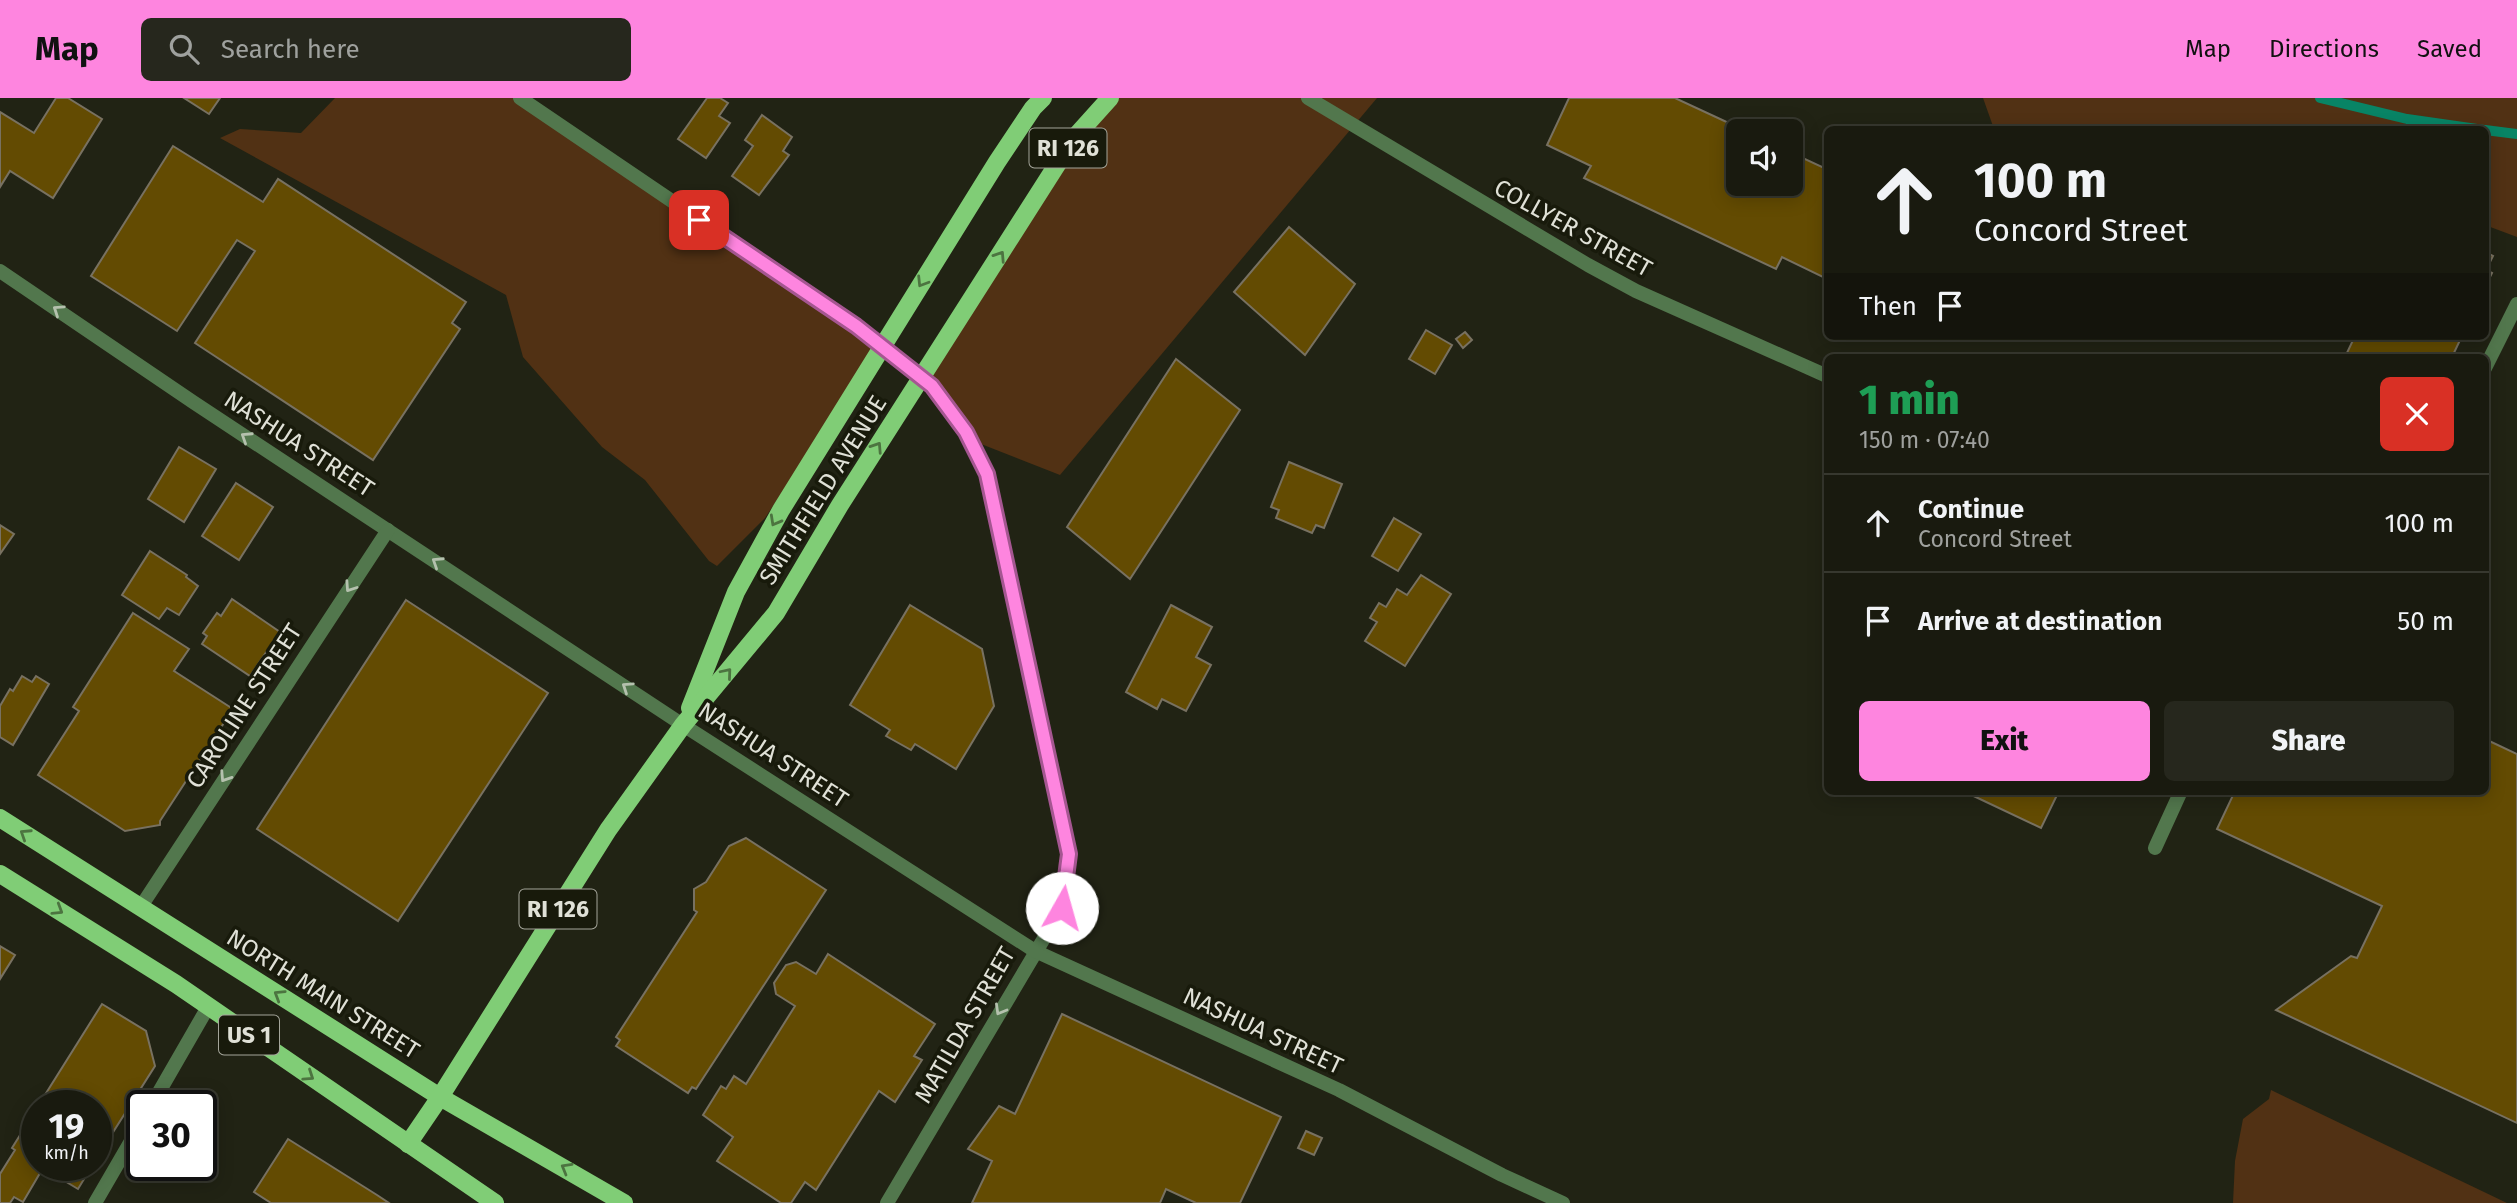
<!DOCTYPE html>
<html lang="en">
<head>
<meta charset="utf-8">
<style>
	body { margin:0; font-family:"Fira Sans",sans-serif; background:#26271d; color:#f1f3f6; height:100vh; display:flex; flex-direction:column; font-size:26px; white-space:nowrap }
	* { box-sizing:border-box; margin:0 }
	p { font-size:23px; color:#9fa19e }
	.icon { flex:none; width:38px; height:38px; fill:none; stroke:currentColor; stroke-width:2; stroke-linecap:round; stroke-linejoin:round }
	.map { position:relative; flex:1; overflow:hidden }
	.sheet { position:absolute; left:1824px; top:256px; width:665px; height:441px; display:flex; flex-direction:column; background:#191a0f; border-radius:10px; box-shadow:0 4px 18px #0003,0 0 0 2px #37382f }
	.sheet>* { flex:none }
	.guide { position:absolute; left:1824px; top:28px; width:665px; height:214px; border-radius:10px; box-shadow:0 4px 18px #0003,0 0 0 2px #37382f; background:#191a0f; color:#f1f3f6; overflow:hidden }
	.tools { position:absolute; left:1726px; top:21px; display:grid; gap:14px }
	.tools a { display:grid; place-items:center; width:77px; height:77px; border-radius:10px; background:#191a0f; box-shadow:0 4px 18px #0003,0 0 0 2px #37382f; font-size:35px }
	.speed { position:absolute; left:21px; top:992px; display:flex; gap:14px; font-size:35px; font-weight:700; text-align:center }
	.speed>* { display:grid; place-content:center; width:91px; height:91px; border-radius:50%; background:#191a0f; box-shadow:0 4px 18px #0003,0 0 0 2px #37382f; line-height:1 }
	.speed small { font-size:18px; font-weight:400 }
	.speed .limit { border:4px solid #111; border-radius:10px; background:#fff; color:#111 }
	.pin { position:absolute; display:grid; place-items:center; width:60px; height:60px; color:#fff; margin:-30px; border-radius:14px; box-shadow:0 4px 10px #0006 }
	.me { position:absolute; width:77px; margin:-38px; rotate:7deg; stroke-linejoin:round; filter:drop-shadow(0 0 5px #0008) }
	.turn { display:flex; align-items:center; gap:24px; height:147px; padding:0 35px; font-size:32px }
	.turn .icon { width:91px; height:91px; stroke-width:2.5 }
	.turn b { display:block; font-size:49px; line-height:60px }
	.then { display:flex; align-items:center; height:66px; padding:0 35px; background:#0003; gap:14px; font-size:26px }
	.round { display:grid; place-items:center; flex:none; width:74px; height:74px; border-radius:10px; background:#26271d }
	.overview { display:flex; align-items:center; justify-content:space-between; height:119px; padding:0 35px }
	h1 { font-size:42px; font-weight:800; line-height:52px; color:#1e9e55 }
	.button { display:flex; gap:14px; margin-top:auto; padding:14px 35px }
	.button a { flex:1; height:80px; border-radius:10px; background:#fe85df; color:#111; font-size:28px; font-weight:800; line-height:80px; text-align:center }
	.button a+a { background:#26271d; color:#f1f3f6 }
	ul { padding:0; list-style:none }
	li { display:flex; align-items:center; gap:21px; height:98px; padding:0 35px; border-top:2px solid #37382f }
	li div { flex:1 }
	li b { display:block; font-size:26px }
	li em { font-style:normal }
	header { display:flex; align-items:center; gap:42px; box-sizing:border-box; height:98px; padding:0 35px; background:#fe85df; color:#111 }
	header strong { font-size:33px }
	nav { display:flex; gap:38px; margin-inline-start:auto; font-size:24px }
	.search { width:490px; height:63px; background:#26271d; display:flex; align-items:center; gap:18px; box-sizing:border-box; padding:0 24px; border-radius:10px; color:#9fa19e; font-size:26px }
	.map>svg:first-child { display:block }
	.green { fill:#513114 }
	.lines { fill:none; stroke-linecap:round; stroke-linejoin:round }
	.stream { stroke:#088465; stroke-width:10 }
	.building { fill:#634b02; stroke:#787161; stroke-width:2 }
	.street { stroke:#52774d; stroke-width:14 }
	.primary { stroke:#80cd76; stroke-width:18 }
	.oneway { stroke:#4c7440 }
	.oneway2 { stroke:#b5c1ae }
	.route-casing { stroke:#a55691; stroke-width:18 }
	.route { stroke:#fe85df; stroke-width:12 }
	.labels { text-anchor:middle; dominant-baseline:central; stroke-width:7; stroke-linejoin:round; paint-order:stroke }
	.shield { fill:#181a0b; stroke:#a4a59a; stroke-width:2 }
	.shield-label { font-size:23px; font-weight:bold; fill:#e0e1d7 }
	.street-label { font-size:24px; fill:#e0e1d7; stroke:#181a0b }
</style>
</head>
<body>
<header>
<strong>Map</strong>
<div class="search"><svg class="icon" aria-label="search" viewBox="0 0 24 24"><circle cx="10" cy="10" r="6"/><path d="M15 15l6 6"/></svg>Search here</div>
<nav><a>Map</a><a>Directions</a><a>Saved</a></nav>
</header>
<div class="map">
<svg width="2517" height="1105" viewBox="0 0 2517 1105">
	<rect width="100%" height="100%" fill="#212314"/>
	<g class="green">
		<path d="M335 0H517L880 247 765 420 717 468 709 463 645 382 602 349 523 259 506 197 220 40 240 31 301 35Z"/>
		<path d="M1118 0H1377L1060 377 976 344 922 279 1017 121Z"/>
		<path d="M1983 0H2517V139L2485 127V32L1994 31Z"/>
		<path d="M2271 992 2507 1105H2233L2235 1063 2243 1021 2269 1001Z"/>
	</g>
	<g class="lines">
		<g class="stream">
			<path d="M2320 0 2407 21 2484 32"/>
			<path d="M2485 32 2517 36"/>
		</g>
	</g>
	<g class="building">
		<path d="M56 0H68L102 21 53 100 10 73 0 89V14L34 35Z"/>
		<path d="M184 0H220L209 16Z"/>
		<path d="M707 0H720L728 5 719 18 730 25 706 60 678 41Z"/>
		<path d="M1569 0H1675L1746 33H1738V86H1790V54L1824 70 1827 69V181L1782 159 1776 171 1584 80 1591 68 1547 47Z"/>
		<path d="M762 17 792 39 783 53 789 57 759 97 732 78 753 48 745 42Z"/>
		<path d="M173 48 263 104 278 81 466 204 452 225 460 231 373 362 195 245 255 153 237 142 177 233 91 178Z"/>
		<path d="M1289 129 1355 186 1305 257 1234 194Z"/>
		<path d="M2485 154 2493 158 2486 172 2492 175 2485 189Z"/>
		<path d="M1426 232 1452 247 1435 276 1409 261Z"/>
		<path d="M1465 234 1472 242 1463 250 1456 241Z"/>
		<path d="M2355 238H2462L2452 259H2345Z"/>
		<path d="M1176 261 1240 312 1130 481 1067 429Z"/>
		<path d="M179 349 216 371 184 424 148 401Z"/>
		<path d="M1289 364 1342 386 1324 430 1316 427 1312 435 1276 420 1279 412 1271 409Z"/>
		<path d="M236 385 273 409 239 462 202 438Z"/>
		<path d="M1394 420 1421 436 1398 473 1372 458Z"/>
		<path d="M0 427 14 436 0 456Z"/>
		<path d="M150 453 187 477 186 479 198 488 179 517 167 510 159 521 122 497Z"/>
		<path d="M1421 477 1451 496 1405 568 1365 543 1377 524 1370 520 1379 505 1386 509 1397 491 1407 497Z"/>
		<path d="M232 501 280 534 250 578 202 546 207 538 203 535 217 515 221 518Z"/>
		<path d="M406 502 548 595 398 823 257 731Z"/>
		<path d="M910 507 982 551 994 608 956 671 915 646 911 652 886 638 890 632 850 607Z"/>
		<path d="M1171 507 1212 529 1196 559 1211 567 1186 613 1162 601 1157 611 1126 594Z"/>
		<path d="M133 515 189 551 174 573 233 611 160 723V727L125 733 38 677 79 613 73 609Z"/>
		<path d="M22 578 32 584 36 578 49 586 13 647 0 639V608L10 591 13 593Z"/>
		<path d="M2485 641 2517 656V1025L2276 912 2351 858 2357 860 2382 808 2217 731 2235 693H2485Z"/>
		<path d="M1963 693H2059L2041 730Z"/>
		<path d="M746 740 826 792 696 991 692 989 688 995 616 948 620 942 616 939 697 814 694 812V791L706 784 729 748Z"/>
		<path d="M0 848 15 857 0 881Z"/>
		<path d="M828 856 935 926 914 958 922 962 895 1004 879 993 816 1092 805 1084 791 1105H781L717 1063 733 1039 703 1017 721 988 726 991 734 978 746 986 795 908 776 896 774 885 786 867 796 864 816 876Z"/>
		<path d="M102 906 146 933 155 968 96 1061V1008H38Z"/>
		<path d="M1062 916 1281 1019 1240 1105H1196L1166 1091 1160 1105H972L992 1063 968 1051 999 1008 1015 1016Z"/>
		<path d="M37 1010V1068H92L78 1091 43 1070 23 1104 14 1099 10 1105H0V1076L15 1052 12 1050Z"/>
		<path d="M1306 1033 1322 1040 1314 1057 1298 1050Z"/>
		<path d="M288 1041 377 1097 389 1105H271L254 1094Z"/>
	</g>
	<g class="lines">
		<g class="street">
			<path d="M520 0 856 228 932 287 966 334 987 376 1069 756 1062 810 887 1105"/>
			<path d="M1308 0 1588 167 1636 193 1827 278"/>
			<path d="M0 173 193 304 683 627 1035 853 1339 992 1502 1077 1563 1105"/>
			<path d="M2485 270 2517 206"/>
			<path d="M2155 750 2181 693"/>
			<path d="M140 810 388 432"/>
			<path d="M151 1008 208 909"/>
			<path d="M95 1105 142 1024"/>
		</g>
		<g class="primary">
			<path d="M690 610 736 494 781 412 997 64 1033 10 1043 0"/>
			<path d="M0 720 440 999 624 1105"/>
			<path d="M0 776 176 886 495 1105"/>
			<path d="M408 1046 440 999 608 732 683 627 776 515 840 407 1074 40 1110 0"/>
		</g>
	</g>
	<defs><path id="oneway-chevron" d="M-2-3.5L2.5 0L-2 3.5" fill="none" stroke-width="1.6" stroke-linecap="round" stroke-linejoin="round" transform="scale(1.75)"/></defs>
	<g class="oneway">
		<use href="#oneway-chevron" transform="translate(1000 158) rotate(-57)"/>
		<use href="#oneway-chevron" transform="translate(922 184) rotate(122)"/>
		<use href="#oneway-chevron" transform="translate(877 349) rotate(-57)"/>
		<use href="#oneway-chevron" transform="translate(775 423) rotate(119)"/>
		<use href="#oneway-chevron" transform="translate(727 575) rotate(-50)"/>
		<use href="#oneway-chevron" transform="translate(25 736) rotate(-147)"/>
		<use href="#oneway-chevron" transform="translate(58 812) rotate(32)"/>
		<use href="#oneway-chevron" transform="translate(279 897) rotate(-148)"/>
		<use href="#oneway-chevron" transform="translate(309 978) rotate(34)"/>
		<use href="#oneway-chevron" transform="translate(566 1070) rotate(-150)"/>
	</g>
	<g class="oneway2">
		<use href="#oneway-chevron" transform="translate(58 212) rotate(-146)"/>
		<use href="#oneway-chevron" transform="translate(246 339) rotate(-147)"/>
		<use href="#oneway-chevron" transform="translate(437 464) rotate(-147)"/>
		<use href="#oneway-chevron" transform="translate(350 489) rotate(124)"/>
		<use href="#oneway-chevron" transform="translate(627 589) rotate(-146)"/>
		<use href="#oneway-chevron" transform="translate(225 679) rotate(123)"/>
		<use href="#oneway-chevron" transform="translate(1000 912) rotate(120)"/>
	</g>
	<g class="lines">
		<g class="route-casing">
			<path id="route" d="M699 122 856 228 932 288 966 334 987 376 1069 756 1062 810"/>
		</g>
		<use href="#route" class="route"/>
	</g>
	<g class="labels">
		<g class="shield">
			<rect x="1029.5" y="30.5" width="77" height="39" rx="5"/>
			<rect x="519.5" y="791.5" width="77" height="39" rx="5"/>
			<rect x="219" y="917.5" width="60" height="39" rx="5"/>
		</g>
		<g class="shield-label">
			<text x="1068" y="50">RI 126</text>
			<text x="558" y="811">RI 126</text>
			<text x="249" y="937">US 1</text>
		</g>
		<g class="street-label">
			<text transform="translate(1573 130) rotate(29)">COLLYER STREET</text>
			<text transform="translate(299 346) rotate(33)">NASHUA STREET</text>
			<text transform="translate(823 392) rotate(-58)">SMITHFIELD AVENUE</text>
			<text transform="translate(244 608) rotate(-57)">CAROLINE STREET</text>
			<text transform="translate(773 657) rotate(33)">NASHUA STREET</text>
			<text transform="translate(323 896) rotate(32)">NORTH MAIN STREET</text>
			<text transform="translate(965 927) rotate(-60)">MATILDA STREET</text>
			<text transform="translate(1263 933) rotate(25)">NASHUA STREET</text>
		</g>
	</g>
</svg>
<div class="tools">
<a><svg class="icon" aria-label="sound" viewBox="0 0 24 24"><path d="M4 9h4l5-4v14l-5-4H4zM17 9q2 3 0 6"/></svg></a>
</div>
<div class="speed"><div>19<small>km/h</small></div><div class="limit">30</div></div>
<div class="pin" style="left:699px;top:122px;background:#d93025"><svg class="icon" aria-label="arrive" viewBox="0 0 24 24"><path d="M6 21V4h12l-3 4 3 4H6"/></svg></div>
<svg class="me" style="left:1062px;top:810px" viewBox="-20 -20 40 40"><circle r="19" fill="#fff"/><path d="M0-13L10 11 0 6-10 11z" fill="#fe85df"/></svg>
<div class="guide">
<div class="turn"><svg class="icon" aria-label="ahead" viewBox="0 0 24 24"><path d="M12 20V5M6 11l6-6 6 6"/></svg><div><b>100 m</b>Concord Street</div></div>
<div class="then">Then<svg class="icon" aria-label="arrive" viewBox="0 0 24 24"><path d="M6 21V4h12l-3 4 3 4H6"/></svg></div>
</div>
<section class="sheet">
<div class="overview"><div><h1>1 min</h1><p>150 m · 07:40</p></div><a class="round" style="background:#d93025;color:#fff"><svg class="icon" aria-label="close" viewBox="0 0 24 24"><path d="M6 6l12 12M18 6L6 18"/></svg></a></div>
<ul>
<li><svg class="icon" aria-label="ahead" viewBox="0 0 24 24"><path d="M12 20V5M6 11l6-6 6 6"/></svg><div><b>Continue</b><p>Concord Street</p></div><em>100 m</em></li>
<li><svg class="icon" aria-label="arrive" viewBox="0 0 24 24"><path d="M6 21V4h12l-3 4 3 4H6"/></svg><div><b>Arrive at destination</b></div><em>50 m</em></li>
</ul>
<div class="button"><a>Exit</a><a>Share</a></div>
</section>
</div>
</body>
</html>
